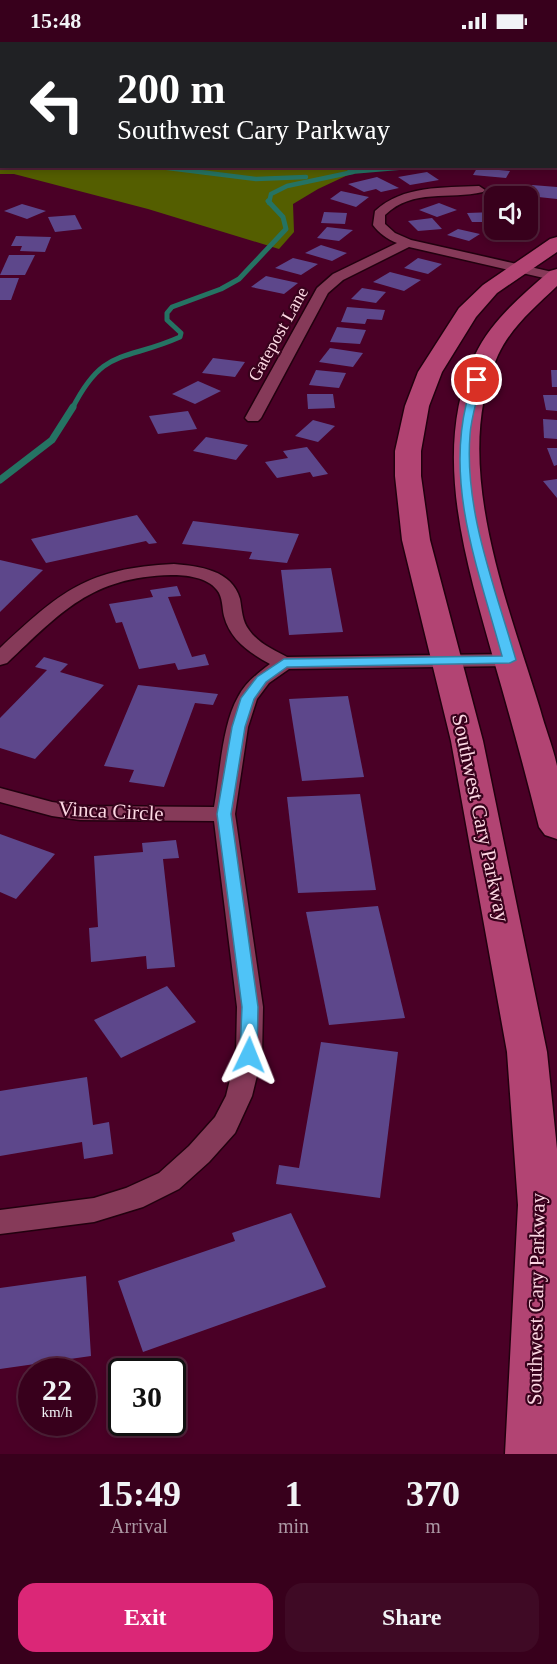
<!DOCTYPE html>
<html lang="en">
<head>
<meta charset="utf-8">
<style>
	body { margin:0; font-family:"Times New Roman",serif; background:#3f0a25; color:#f1f3f6; height:100vh; display:flex; flex-direction:column; font-size:22px; white-space:nowrap }
	* { box-sizing:border-box; margin:0 }
	p { font-size:20px; color:#ab97a3 }
	.icon { flex:none; width:33px; height:33px; fill:none; stroke:currentColor; stroke-width:2; stroke-linecap:round; stroke-linejoin:round }
	.map { position:relative; height:1412px; overflow:hidden }
	.drawer { display:flex; flex-direction:column; background:#38001c; flex:1 }
	.drawer>* { flex:none }
	.banner { position:absolute; left:0px; top:0px; width:558px; height:126px; box-shadow:0 3px 9px #0003,0 0 0 2px #52223b; background:#202124; color:#fff; overflow:hidden }
	.controls { position:absolute; left:484px; top:144px; display:grid; gap:12px }
	.controls a { display:grid; place-items:center; width:54px; height:54px; border-radius:12px; background:#38001c; box-shadow:0 3px 9px #0003,0 0 0 2px #52223b; font-size:30px }
	.speed { position:absolute; left:18px; top:1316px; display:flex; gap:12px; font-size:30px; font-weight:700; text-align:center }
	.speed>* { display:grid; place-content:center; width:78px; height:78px; border-radius:50%; background:#38001c; box-shadow:0 3px 9px #0003,0 0 0 2px #52223b; line-height:1 }
	.speed small { font-size:15px; font-weight:400 }
	.speed .limit { border:3px solid #111; border-radius:9px; background:#fff; color:#111 }
	.pin { position:absolute; display:grid; place-items:center; width:51px; height:51px; color:#fff; margin:-26px; border:3px solid #fff; border-radius:50%; box-shadow:0 2px 6px #0007 }
	.me { position:absolute; width:66px; margin:-33px; rotate:2deg; stroke-linejoin:round; filter:drop-shadow(0 0 4px #0008) }
	.turn { display:flex; align-items:center; gap:21px; height:126px; padding:0 18px; font-size:27px }
	.turn .icon { width:78px; height:78px; stroke-width:2.5 }
	.turn b { display:block; font-size:42px; line-height:51px }
	.eta { display:flex; justify-content:space-evenly; align-items:center; height:102px; text-align:center }
	.eta b { font-size:36px; font-weight:700; line-height:42px }
	.cta { display:flex; gap:12px; margin-top:auto; padding:12px 18px }
	.cta a { flex:1; height:69px; border-radius:18px; background:#db2777; color:#fff; font-size:24px; font-weight:700; line-height:69px; text-align:center }
	.cta a+a { background:#3f0a25; color:#f1f3f6 }
	.status { display:flex; justify-content:space-between; align-items:center; height:42px; padding:0 30px; background:#38001c; direction:ltr }
	.status svg { height:16px; fill:currentColor }
	.map>svg:first-child { display:block }
	.forest { fill:#545e00 }
	.lines { fill:none; stroke-linecap:round; stroke-linejoin:round }
	.stream-far2 { stroke:#257363; stroke-width:4.5 }
	.stream-far1 { stroke:#257363; stroke-width:5 }
	.stream { stroke:#257363; stroke-width:7 }
	.building { fill:#5d478b }
	.lane-casing { stroke:#22000f; stroke-width:4 }
	.street-casing { stroke:#22000f; stroke-width:3 }
	.primary-casing { stroke:#22000f; stroke-width:3 }
	.lane { fill:#863a59; fill-rule:evenodd }
	.street { fill:#863a59; fill-rule:evenodd }
	.primary { fill:#b24473; fill-rule:evenodd }
	.route { fill:#4fc3f7; stroke:#337fa1; stroke-width:1.5 }
	.labels { text-anchor:middle; dominant-baseline:central; stroke-width:4.5; stroke-linejoin:round; paint-order:stroke }
	.far-street-label { font-size:18px; fill:#fcd8e3; stroke:#38021c }
	.street-label { font-size:21px; fill:#fcd8e3; stroke:#38021c }
</style>
</head>
<body>
<div class="status"><b>15:48</b><svg viewBox="0 0 49 12"><path d="M0 12V9h3v3zM5 12V6h3v6zM10 12V3h3v9zM15 12V0h3v12zM26 1h20v11H26zM47 4h2v5h-2z"/></svg></div>
<div class="map">
<svg width="557" height="1412" viewBox="0 0 557 1412">
	<rect width="100%" height="100%" fill="#4a0026"/>
	<path class="forest" d="M0 74 2 124 365 125 318 147 293 162 294 190 279 207 148 167 14 132H0Z"/>
	<g class="lines">
		<g class="stream-far2">
			<path d="M152 124 256 137 306 135"/>
			<path d="M349 130 420 124"/>
			<path d="M269 161 271 152 287 144 353 130"/>
		</g>
		<path class="stream-far1" d="M72 367C104 304 124 320 180 295L181 291 167 278V271L172 265 221 247 239 237 286 187 283 175 268 159"/>
		<path class="stream" d="M0 438 52 398 73 365"/>
	</g>
	<g class="building">
		<path d="M477 126 510 129 506 136 473 133Z"/>
		<path d="M427 130 439 138 410 143 398 135Z"/>
		<path d="M377 135 399 146 381 150 376 147 364 150 348 142Z"/>
		<path d="M532 143 557 145V157L529 154Z"/>
		<path d="M341 149 369 155 356 165 330 157Z"/>
		<path d="M439 161 457 168 437 175 419 168Z"/>
		<path d="M22 162 46 169 27 177 4 169Z"/>
		<path d="M324 170 347 171 345 182 321 181Z"/>
		<path d="M495 170V180H472L467 171Z"/>
		<path d="M75 173 82 187 55 190 48 175Z"/>
		<path d="M432 176 442 187 418 189 408 179Z"/>
		<path d="M327 185 353 188 339 199 317 196Z"/>
		<path d="M458 187 480 192 469 199 447 193Z"/>
		<path d="M16 194 51 195 45 210 20 209 22 204H11Z"/>
		<path d="M321 203 347 211 332 219 305 211Z"/>
		<path d="M9 213H35L25 233H0Z"/>
		<path d="M293 216 318 222 301 233 275 226Z"/>
		<path d="M418 216 442 222 428 232 404 226Z"/>
		<path d="M390 230 421 238 404 249 373 240Z"/>
		<path d="M266 234 298 241 284 252 251 245Z"/>
		<path d="M0 236H19L11 258H0Z"/>
		<path d="M362 246 386 250 376 261 351 257Z"/>
		<path d="M347 265 385 268 382 278 367 277 365 282 341 280Z"/>
		<path d="M337 285 366 288 360 302 330 300Z"/>
		<path d="M330 306 363 311 353 325 319 320Z"/>
		<path d="M213 316 245 320 235 335 202 331Z"/>
		<path d="M316 328 346 331 339 346 309 343Z"/>
		<path d="M551 328H557V345H552Z"/>
		<path d="M198 339 221 349 195 362 172 352Z"/>
		<path d="M307 352H333L335 366 308 367Z"/>
		<path d="M543 353H557V369L546 368Z"/>
		<path d="M188 369 197 387 158 392 149 374Z"/>
		<path d="M543 377 557 378V397L544 396Z"/>
		<path d="M313 378 335 384 318 400 295 394Z"/>
		<path d="M206 395 248 403 236 418 193 409Z"/>
		<path d="M307 405 328 432 313 435 310 430 277 436 265 420 288 416 283 409Z"/>
		<path d="M547 406H557V423L554 424Z"/>
		<path d="M557 437V456L543 439Z"/>
		<path d="M137 473 157 501 149 502 146 499 46 521 31 497Z"/>
		<path d="M193 479 299 492 287 521 249 517 252 510 182 502Z"/>
		<path d="M0 518 43 528 0 570Z"/>
		<path d="M331 526 343 590 289 593 281 528Z"/>
		<path d="M177 544 181 554 168 555 192 615 205 612 209 623 178 628 175 621 139 627 122 580 116 581 109 562 153 555 150 548Z"/>
		<path d="M44 615 68 622 60 630 104 643 35 717 0 706V676L47 628 35 625Z"/>
		<path d="M138 643 218 652 213 663 195 661 164 745 129 740 134 728 104 724Z"/>
		<path d="M348 654 364 735 302 739 289 657Z"/>
		<path d="M360 752 376 848 298 851 287 755Z"/>
		<path d="M0 792 55 812 16 857 0 850Z"/>
		<path d="M176 798 179 816 163 817 175 925 147 927 146 914 91 920 89 886 98 885 94 814 143 810 142 801Z"/>
		<path d="M378 864 405 976 329 983 306 870Z"/>
		<path d="M167 944 196 980 121 1016 94 978Z"/>
		<path d="M321 1000 398 1010 380 1156 276 1142 279 1123 299 1126Z"/>
		<path d="M87 1035 93 1083 109 1080 113 1112 84 1117 82 1100 0 1114V1049Z"/>
		<path d="M291 1171 326 1245 143 1310 118 1239 235 1199 232 1191Z"/>
		<path d="M86 1234 91 1314 0 1327V1246Z"/>
	</g>
	<g class="lines">
		<g class="lane-casing">
			<rect id="lane" x="0" y="68" width="2" height="4"/>
		</g>
		<g class="street-casing">
			<g id="street">
				<path d="M237 0H247L248 2H238Z"/>
				<rect x="556" y="87" width="1" height="6"/>
				<path d="M479 144 485 148 483 150C449 158 413 146 385 173V182L395 191 411 198 557 231V239L409 205 343 238 328 251 261 376 258 379H248L245 376 317 246 333 232 397 201C387 197 379 191 373 183L375 169C403 143 443 146 479 144Z"/>
				<path d="M174 522C199 524 232 528 240 557 242 568 242 579 249 588 258 601 274 608 287 615L509 612 516 614 519 618 516 622 509 624 289 627 269 641 257 657 248 685 235 772 263 965 262 1013 252 1054 235 1091 209 1120 179 1147 143 1165 94 1180 0 1192V1168L94 1156 126 1146 159 1131 189 1104 215 1075 226 1054 236 1013 237 965 214 779 80 778 52 774 0 760V746L52 760 80 764 214 765C220 732 222 683 238 655 245 641 258 631 270 622 250 611 230 598 224 574 222 566 223 555 217 548 207 535 186 533 171 533 91 535 61 570 7 621L0 623V606C60 550 87 526 174 522Z"/>
			</g>
		</g>
		<g class="primary-casing">
			<g id="primary">
				<path d="M557 195V210L497 251 476 275 442 330 429 364 421 409V434L430 498 483 699 547 1010 557 1107V1412H505L518 1163 507 1010 451 699 402 498 395 434V409L405 364 418 330 459 266 483 243 550 197Z"/>
				<path d="M557 227V244C535 265 511 285 498 313 449 420 508 561 540 667 545 686 553 705 557 724 557 746 557 774 557 797L545 793 539 785C525 729 510 674 494 619 467 521 430 411 475 313 491 279 522 253 550 229Z"/>
			</g>
		</g>
		<use href="#lane" class="lane"/>
		<use href="#street" class="street"/>
		<use href="#primary" class="primary"/>
	</g>
	<path class="route" d="M473 336 481 338C478 356 471 375 470 393 464 469 495 545 516 618L510 621 287 625 266 640 254 657 245 685 231 772 258 965 257 1013 255 1018 249 1020 243 1018 240 1013 242 965 217 772 232 685 241 656 257 635 284 617 502 614C480 532 446 448 466 363 468 354 469 344 473 336Z"/>
	<g class="labels">
		<g class="far-street-label">
			<text transform="translate(278 292) rotate(-61)">Gatepost Lane</text>
		</g>
		<g class="street-label">
			<text transform="translate(111 769) rotate(3)">Vinca Circle</text>
			<text transform="translate(481 776) rotate(78)">Southwest Cary Parkway</text>
			<text transform="translate(536 1257) rotate(-89)">Southwest Cary Parkway</text>
		</g>
	</g>
</svg>
<div class="controls">
<a><svg class="icon" aria-label="sound" viewBox="0 0 24 24"><path d="M4 9h4l5-4v14l-5-4H4zM17 9q2 3 0 6"/></svg></a>
</div>
<div class="speed"><div>22<small>km/h</small></div><div class="limit">30</div></div>
<div class="pin" style="left:477px;top:338px;background:#d93025"><svg class="icon" aria-label="arrive" viewBox="0 0 24 24"><path d="M6 21V4h12l-3 4 3 4H6"/></svg></div>
<svg class="me" style="left:249px;top:1013px" viewBox="-20 -20 40 40"><path d="M0-17L14 15 0 8-14 15z" fill="#4fc3f7" stroke="#fff" stroke-width="4"/></svg>
<div class="banner">
<div class="turn"><svg class="icon" aria-label="left" viewBox="0 0 24 24"><path d="M17 20v-9H6M10 6l-5 5 5 5"/></svg><div><b>200 m</b>Southwest Cary Parkway</div></div>
</div>
</div>
<section class="drawer">
<div class="eta">
<div><b>15:49</b><p>Arrival</p></div>
<div><b>1</b><p>min</p></div>
<div><b>370</b><p>m</p></div>
</div>
<div class="cta"><a>Exit</a><a>Share</a></div>
</section>
</body>
</html>
